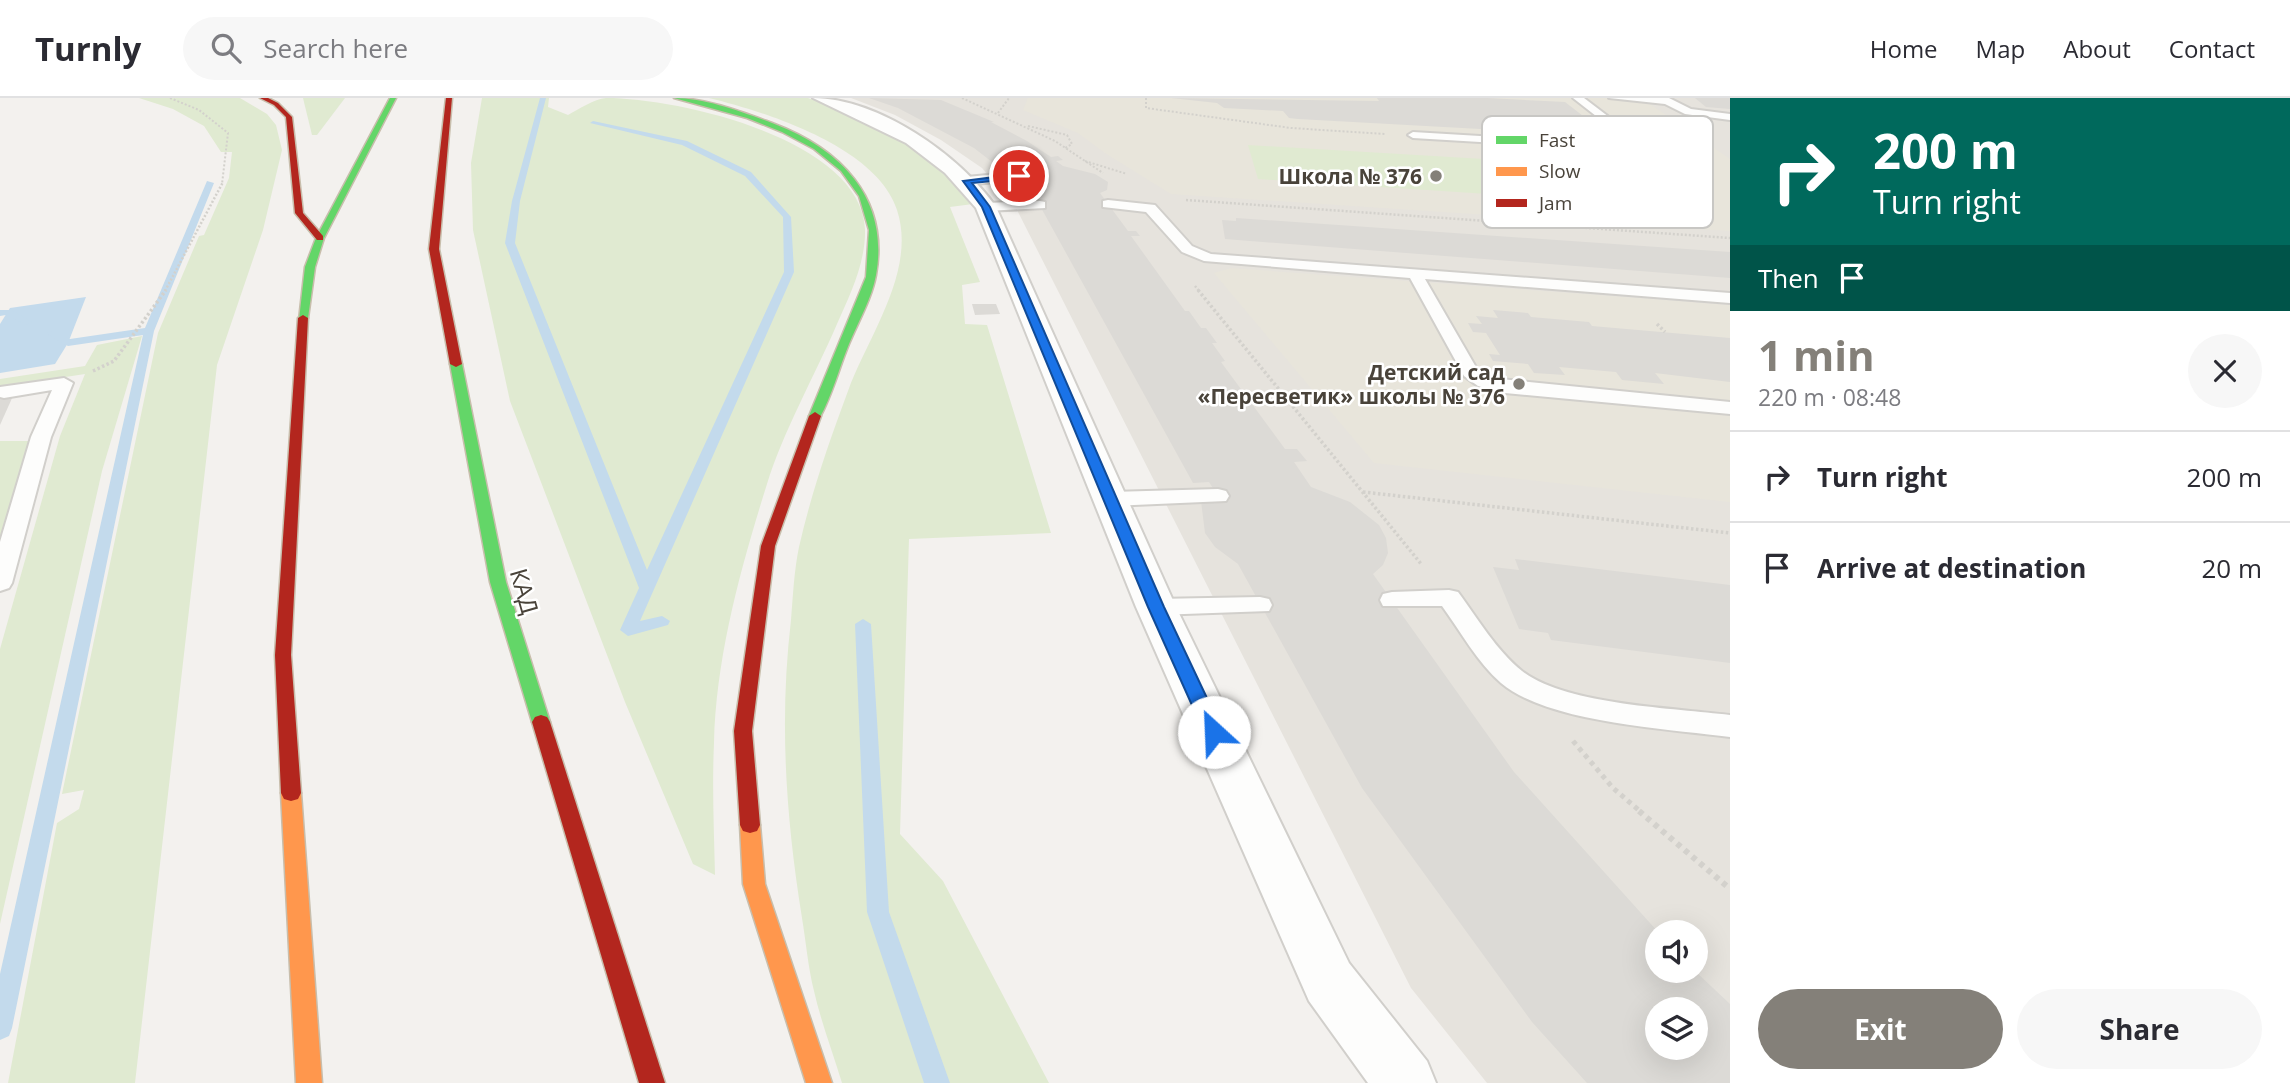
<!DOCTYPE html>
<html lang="en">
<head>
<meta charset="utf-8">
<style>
	body { margin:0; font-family:"Open Sans",sans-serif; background:#f7f7f7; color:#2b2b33; height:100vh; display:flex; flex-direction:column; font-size:26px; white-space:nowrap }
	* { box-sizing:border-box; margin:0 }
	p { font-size:23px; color:#7c7c81 }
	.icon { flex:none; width:38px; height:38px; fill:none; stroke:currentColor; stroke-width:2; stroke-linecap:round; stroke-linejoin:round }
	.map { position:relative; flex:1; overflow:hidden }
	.sheet { display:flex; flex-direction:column; background:#fff; width:560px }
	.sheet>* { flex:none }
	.hud { background:#00695c; color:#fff; overflow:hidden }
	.tools { position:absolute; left:1645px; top:822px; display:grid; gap:14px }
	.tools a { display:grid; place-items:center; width:63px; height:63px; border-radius:50%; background:#fff; box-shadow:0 7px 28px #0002; font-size:35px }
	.pin { position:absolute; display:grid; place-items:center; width:60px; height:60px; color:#fff; margin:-30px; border:4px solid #fff; border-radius:50%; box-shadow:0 2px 7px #0007 }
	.me { position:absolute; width:77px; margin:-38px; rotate:335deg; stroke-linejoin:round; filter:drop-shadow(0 0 5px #0008) }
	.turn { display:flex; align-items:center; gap:24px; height:147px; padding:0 28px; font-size:32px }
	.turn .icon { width:91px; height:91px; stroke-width:2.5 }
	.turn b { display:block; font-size:49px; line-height:60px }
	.then { display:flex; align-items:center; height:66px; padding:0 28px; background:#0003; gap:14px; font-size:26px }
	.round { display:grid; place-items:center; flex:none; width:74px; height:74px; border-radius:37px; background:#f7f7f7 }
	.overview { display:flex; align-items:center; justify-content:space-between; height:119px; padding:0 28px }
	h1 { font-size:42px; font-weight:700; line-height:52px; color:#848079 }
	.primary-button { display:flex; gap:14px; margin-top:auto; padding:14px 28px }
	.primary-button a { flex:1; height:80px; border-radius:42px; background:#848079; color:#fff; font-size:28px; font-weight:700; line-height:80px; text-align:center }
	.primary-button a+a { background:#f7f7f7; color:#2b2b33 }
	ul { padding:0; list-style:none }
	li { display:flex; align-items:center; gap:21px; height:91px; padding:0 28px; border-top:2px solid #e1e1e2 }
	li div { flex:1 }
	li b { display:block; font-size:26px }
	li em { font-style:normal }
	header { display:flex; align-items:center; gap:42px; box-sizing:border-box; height:98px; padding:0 35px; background:#fff; border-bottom:2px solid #e1e1e2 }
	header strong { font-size:33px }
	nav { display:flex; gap:38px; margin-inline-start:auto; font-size:24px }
	.search { width:490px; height:63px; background:#f7f7f7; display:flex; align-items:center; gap:18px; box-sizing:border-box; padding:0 24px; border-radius:38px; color:#7c7c81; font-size:26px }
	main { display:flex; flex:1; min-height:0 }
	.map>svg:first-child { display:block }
	.residential { fill:#e6e3dd; fill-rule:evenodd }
	.education { fill:#e8e5db }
	.green { fill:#e0ead1 }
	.water { fill:#c3daec }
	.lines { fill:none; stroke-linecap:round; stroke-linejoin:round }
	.stream { fill:#c3daec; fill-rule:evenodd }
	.building { fill:#dcdad6; fill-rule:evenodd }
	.lane-casing { stroke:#d1cfcb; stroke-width:4 }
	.street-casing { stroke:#d1cfcb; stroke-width:4 }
	.fast-casing { stroke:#c8beac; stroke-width:3 }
	.slow-casing { stroke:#c8beac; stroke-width:3 }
	.jam-casing { stroke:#c8beac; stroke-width:3 }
	.path-far4 { stroke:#d3d1cc; stroke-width:2; stroke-dasharray:2 2; stroke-linecap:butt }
	.path-far3 { stroke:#d3d1cc; stroke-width:2.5; stroke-dasharray:2 2; stroke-linecap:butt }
	.path-far2 { stroke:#d3d1cc; stroke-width:3.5; stroke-dasharray:2.5 2.5; stroke-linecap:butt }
	.path-far1 { stroke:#d3d1cc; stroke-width:5; stroke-dasharray:4.5 4.5; stroke-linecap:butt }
	.path { stroke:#d3d1cc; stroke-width:6; stroke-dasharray:5 5; stroke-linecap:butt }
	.lane { fill:#fdfdfc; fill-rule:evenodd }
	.street { fill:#fdfdfc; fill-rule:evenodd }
	.fast { fill:#63d668; fill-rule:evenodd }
	.slow { fill:#ff974d; fill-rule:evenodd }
	.jam { fill:#b3261e; fill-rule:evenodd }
	.route { fill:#1a73e8; stroke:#114b97; stroke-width:2 }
	.poi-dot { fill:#848079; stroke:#fff; stroke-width:2.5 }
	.labels { text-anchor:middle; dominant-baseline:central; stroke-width:5; stroke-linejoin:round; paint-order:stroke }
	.far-poi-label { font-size:21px; font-weight:bold; fill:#49433a; stroke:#fff; text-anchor:end }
	.street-label { font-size:24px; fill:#49433a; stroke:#fff }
	.key { fill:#fff; stroke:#c8c7c4; stroke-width:2 }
	.key-label { font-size:19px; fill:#49433a }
</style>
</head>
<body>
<header>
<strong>Turnly</strong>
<div class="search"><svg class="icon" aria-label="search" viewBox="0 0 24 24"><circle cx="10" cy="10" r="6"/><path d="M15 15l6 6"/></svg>Search here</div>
<nav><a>Home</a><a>Map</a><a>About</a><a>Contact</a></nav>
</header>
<main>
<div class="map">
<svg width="1730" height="985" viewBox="0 0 1730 985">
	<rect width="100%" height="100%" fill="#f3f1ee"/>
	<path class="residential" d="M851 0H1730V985H1487L1411 890 1016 110 982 70 941 42 895 17ZM1657 835H1696V873H1657ZM1657 912H1696V950H1657Z"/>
	<g class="education">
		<path d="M1028 0H1641L1730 61V133L1171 96 1105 55 1078 35 1023 12Z"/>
		<path d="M1231 170 1730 207V404L1374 365 1214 175Z"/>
	</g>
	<g class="green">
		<path d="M139 0H240L267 16 276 27 282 52 263 132 217 267 135 985H8L57 725 79 711 84 692 62 696 158 235 199 138 204 137 229 80 232 54H221L204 28 173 11Z"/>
		<path d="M303 0H345L317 37H312Z"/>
		<path d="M482 0H549L548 9 568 17C579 11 594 1 606 0 678 0 861 41 865 131 866 164 850 197 837 226 815 277 783 334 767 386 741 469 716 558 714 645 712 689 714 733 715 777L693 766 625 604 510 303 473 132 471 65Z"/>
		<path d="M709 0H808L859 18 928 57 973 106 950 109 980 184 962 187 965 226 987 227 1051 435 909 441 900 736 943 783 1049 985H842C833 955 821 924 814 893 808 869 806 844 802 820 786 720 779 624 791 522 793 498 794 473 799 449 811 396 829 344 848 293 868 238 917 173 897 112 877 49 766 14 709 0Z"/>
		<path d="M1248 47 1583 67 1626 105 1258 81Z"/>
		<path d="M142 238 102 373 0 826V551L60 338 85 276 0 289V281L85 268 97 247Z"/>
		<path d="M0 343H29L0 460Z"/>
	</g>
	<path class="water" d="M86 199 68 245 55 266 0 275V226L10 210Z"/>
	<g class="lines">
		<g class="stream">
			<path d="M540 0H546L520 103 515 145 647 472 784 174 783 119 745 78 682 47 590 25 593 23 687 43 751 74 791 119 794 174 640 523 662 518 670 523 668 527 628 538 620 532 639 490 505 145 512 103Z"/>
			<path d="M207 83 214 85 154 233 12 930 9 938 0 942V876L143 237 68 248 45 235 54 233 70 241 145 230Z"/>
			<path d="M0 212H12L32 224 27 227 6 217 0 218Z"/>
			<path d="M863 521 871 526 889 814 950 985H924L867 814 855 526Z"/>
		</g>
	</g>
	<g class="building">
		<path d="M869 0 941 2 994 24H991L1027 43 1051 59 1058 58 1063 62 1056 63 1063 68 1095 76 1108 84 1107 92 1100 95 1128 133H1136L1140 138H1131L1185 213H1189L1201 230H1206L1217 245H1212L1225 263 1221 264 1285 351H1297L1307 363 1294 364 1311 389 1350 404 1379 427 1386 440 1388 455 1383 467 1373 476 1514 674 1659 835 1657 873H1695L1730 906V985H1587L1532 924 1362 690 1238 466 1215 449 1205 435 1201 403 1218 398 1209 384 1193 385 1034 97 1015 88 1013 79H1020L1013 73 1005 74 974 50 898 10ZM1657 912H1696V950H1657Z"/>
		<path d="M1171 0 1379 3 1377 0H1487L1565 4 1609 38 1298 21 1289 20 1283 13 1224 10 1217 5Z"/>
		<path d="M1695 0H1730V11L1706 9Z"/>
		<path d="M1236 120 1730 154V180L1225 141 1222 122 1236 123Z"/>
		<path d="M972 206H996L1000 216 975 217Z"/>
		<path d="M1493 212 1528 215 1531 219 1589 224 1592 228 1730 240V284L1655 275 1664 286 1622 282 1616 274 1559 269 1565 277 1534 275 1528 266 1493 263 1489 256 1500 257 1486 235 1473 234 1468 225 1482 226 1476 218 1498 220Z"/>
		<path d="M13 298 0 327V300Z"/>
		<path d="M1515 461 1730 487V565L1551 542 1548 535 1519 531 1493 469 1519 472Z"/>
	</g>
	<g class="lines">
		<g class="lane-casing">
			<g id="lane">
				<path d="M1573 0H1584L1651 51 1645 54 1413 40 1408 37 1413 34 1633 47Z"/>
				<path d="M1609 0H1669L1691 11 1730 16V22L1685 16 1665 6Z"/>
				<path d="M1019 74 1025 78 1023 81 967 87 961 83 967 79Z"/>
				<path d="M1108 102 1155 107 1192 148 1211 156 1730 195V205L1425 181 1477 271 1490 280 1730 304V316L1505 295 1478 288 1464 278 1410 180 1204 163 1182 154 1146 114 1103 109V103Z"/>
				<path d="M1040 103 1045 104V110L986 113 979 109 986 105Z"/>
				<path d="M64 280 73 285 51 339 12 485 9 490 0 493V444L31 339 52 292 4 300 0 299V289Z"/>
				<path d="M1218 391 1226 393 1229 398 1226 403 1111 408 1100 401 1111 394Z"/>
				<path d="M1449 492 1458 494C1478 521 1496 552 1522 573 1566 607 1674 610 1730 617V639C1669 631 1548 625 1501 585 1477 564 1461 534 1442 508H1383L1380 502 1383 496 1392 494Z"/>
				<path d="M1260 499 1269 501 1272 507 1269 513 1156 517 1147 515 1144 509 1147 503 1156 501Z"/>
			</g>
		</g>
		<g class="street-casing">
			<path id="street" d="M813 0C878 0 960 57 996 109L1176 509 1349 865 1427 963 1436 985H1368L1309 903 1136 509 976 110 945 75 906 45Z"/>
		</g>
		<g class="fast-casing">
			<g id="fast">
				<path d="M390 0H396L324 140 315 169 308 220 299 222 305 169 316 140Z"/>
				<path d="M674 0C706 0 742 14 772 25 839 50 890 99 876 177 872 200 858 224 849 246 839 270 832 298 819 321H811L809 318 866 179 869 132 859 98 841 73 814 51 782 34 747 20Z"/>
				<path d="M456 263 462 266 506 484 550 624 547 629 541 631 535 629 532 624 490 484 450 266Z"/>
			</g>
		</g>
		<g class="slow-casing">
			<g id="slow">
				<path d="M291 687 298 689 301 695 322 985H296L281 695 284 689Z"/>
				<path d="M750 719 757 721 760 727 765 786 832 985H806L743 786 740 727 743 721Z"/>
			</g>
		</g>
		<g class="jam-casing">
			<g id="jam">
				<path d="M260 0H268L278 5 292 19 303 115 323 138V142H317L295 115 286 19 274 7Z"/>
				<path d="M446 0H452L439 151 462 266 456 269 450 266 429 151Z"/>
				<path d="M303 217 308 220 291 557 301 695 298 701 291 703 284 701 281 695 275 557 298 220Z"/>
				<path d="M815 314 821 318 775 448 752 633 760 727 757 733 750 735 743 733 740 727 734 633 761 448 809 318Z"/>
				<path d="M541 617 547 619 550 624 665 985H639L532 624 535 619Z"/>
			</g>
		</g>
		<g class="path-far4">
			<path d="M170 0 199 12 228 35 222 86"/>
			<path d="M962 0 1055 43 1103 75"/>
			<path d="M1146 0V10L1291 30 1385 36"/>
			<path d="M998 15 1009 0"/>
			<path d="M1028 28 1067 37 1072 46 1065 50"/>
			<path d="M1085 63 1127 76"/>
		</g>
		<g class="path-far3">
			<path d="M1186 102 1730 140"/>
			<path d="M1195 188 1199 193"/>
			<path d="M165 193 223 84"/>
		</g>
		<g class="path-far2">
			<path d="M1198 192 1422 467"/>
			<path d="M1657 226 1665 234"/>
			<path d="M93 273 114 263 166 192"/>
			<path d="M1363 394 1730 435"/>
		</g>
		<path class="path-far1" d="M1573 643 1613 690 1641 714"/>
		<path class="path" d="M1639 713 1730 791"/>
		<use href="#lane" class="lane"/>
		<use href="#street" class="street"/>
		<use href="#fast" class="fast"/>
		<use href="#slow" class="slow"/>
		<use href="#jam" class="jam"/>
	</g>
	<path class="route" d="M1019 76 1022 80 972 85 990 109 1164 509 1223 634 1220 639H1207L1204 634 1148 509 982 109 963 83Z"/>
	<g class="poi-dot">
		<circle cx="1436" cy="78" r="7"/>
		<circle cx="1519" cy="286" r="7"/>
	</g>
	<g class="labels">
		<g class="far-poi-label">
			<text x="1422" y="78">Школа № 376</text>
			<text x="1505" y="274">Детский сад<tspan x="1505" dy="24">«Пересветик» школы № 376</tspan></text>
		</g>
		<g class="street-label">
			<text transform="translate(525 493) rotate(74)">КАД</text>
		</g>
	</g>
	<rect x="1482" y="18" width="231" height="112" rx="10" class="key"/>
	<rect x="1496" y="38" width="31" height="8" fill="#63d668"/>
	<rect x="1496" y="69" width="31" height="9" fill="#ff974d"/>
	<rect x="1496" y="101" width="31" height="8" fill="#b3261e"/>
	<g class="key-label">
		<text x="1539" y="49">Fast</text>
		<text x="1539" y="80">Slow</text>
		<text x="1539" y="112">Jam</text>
	</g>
</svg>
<div class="tools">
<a><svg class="icon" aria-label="sound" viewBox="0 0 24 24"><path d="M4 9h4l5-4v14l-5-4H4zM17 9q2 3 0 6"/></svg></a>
<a><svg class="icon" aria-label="layers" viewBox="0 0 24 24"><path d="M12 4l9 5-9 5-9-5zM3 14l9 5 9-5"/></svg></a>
</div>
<div class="pin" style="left:1019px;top:78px;background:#d93025"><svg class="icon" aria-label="arrive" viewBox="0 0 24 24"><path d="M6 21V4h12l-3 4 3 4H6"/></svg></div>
<svg class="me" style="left:1214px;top:634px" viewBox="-20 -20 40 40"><circle r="19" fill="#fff"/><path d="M0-13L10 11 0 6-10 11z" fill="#1a73e8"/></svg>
</div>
<section class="sheet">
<div class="hud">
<div class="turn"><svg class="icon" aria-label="right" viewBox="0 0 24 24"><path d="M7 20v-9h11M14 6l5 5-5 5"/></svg><div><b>200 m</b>Turn right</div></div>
<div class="then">Then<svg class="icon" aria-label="arrive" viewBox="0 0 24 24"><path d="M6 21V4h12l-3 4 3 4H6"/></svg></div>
</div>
<div class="overview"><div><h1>1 min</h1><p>220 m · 08:48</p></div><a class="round"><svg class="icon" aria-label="close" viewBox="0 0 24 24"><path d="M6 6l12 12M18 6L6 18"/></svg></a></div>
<ul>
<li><svg class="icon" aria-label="right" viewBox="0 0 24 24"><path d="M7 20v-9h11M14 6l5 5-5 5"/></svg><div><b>Turn right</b></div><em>200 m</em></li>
<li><svg class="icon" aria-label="arrive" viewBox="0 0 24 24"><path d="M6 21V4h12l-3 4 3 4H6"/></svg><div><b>Arrive at destination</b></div><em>20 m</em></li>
</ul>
<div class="primary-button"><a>Exit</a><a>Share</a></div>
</section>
</main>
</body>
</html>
